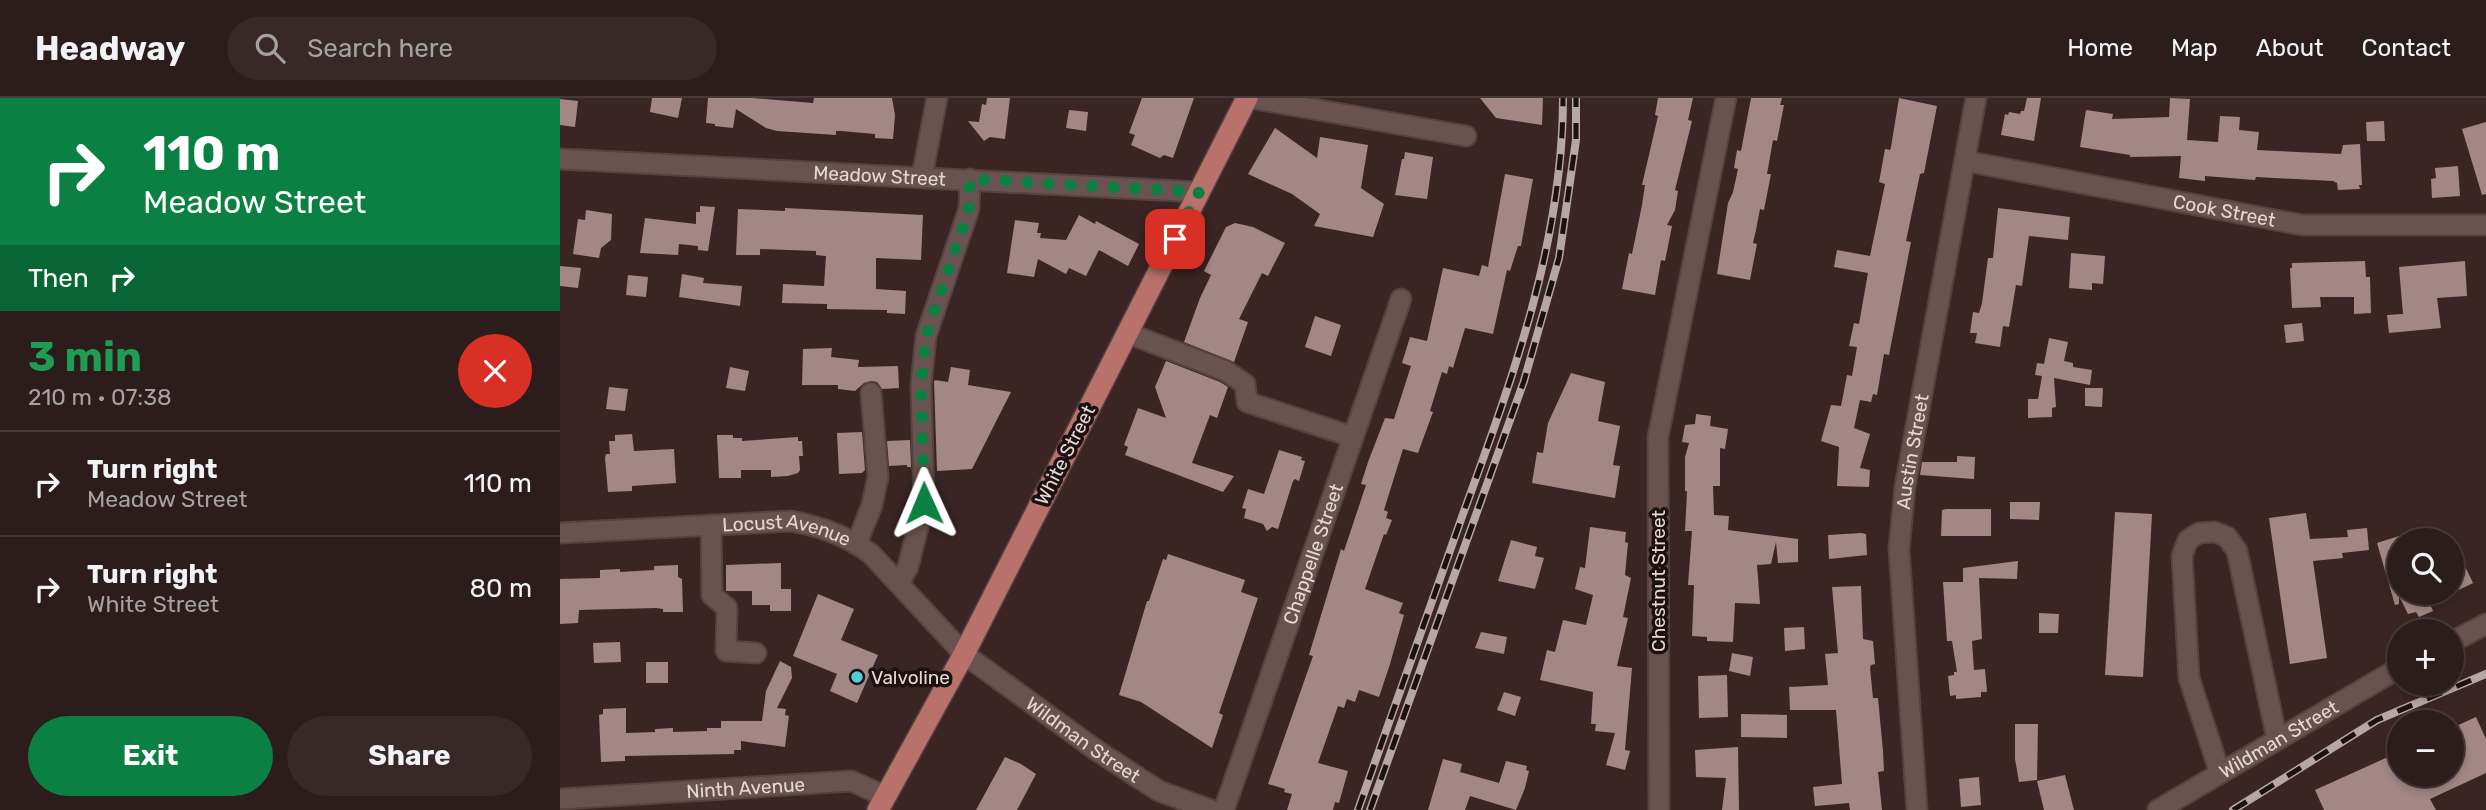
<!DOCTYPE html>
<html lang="en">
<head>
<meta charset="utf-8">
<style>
	body { margin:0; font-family:Rubik,sans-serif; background:#382928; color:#f1f3f6; height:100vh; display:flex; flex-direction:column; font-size:26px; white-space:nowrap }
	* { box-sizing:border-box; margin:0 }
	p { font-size:23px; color:#a6a1a3 }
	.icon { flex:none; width:38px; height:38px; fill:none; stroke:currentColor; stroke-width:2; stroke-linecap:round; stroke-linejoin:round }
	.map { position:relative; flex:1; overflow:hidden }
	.drawer { display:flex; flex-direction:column; background:#2c1c1b; width:560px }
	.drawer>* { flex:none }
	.banner { background:#0b8043; color:#fff; overflow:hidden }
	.fabs { position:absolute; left:1827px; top:430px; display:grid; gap:14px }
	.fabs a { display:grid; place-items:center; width:77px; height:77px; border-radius:50%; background:#2c1c1b; box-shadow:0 4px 10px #0003,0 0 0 2px #483a3a; font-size:35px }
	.pin { position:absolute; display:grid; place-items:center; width:60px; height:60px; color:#fff; margin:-30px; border-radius:14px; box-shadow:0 4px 10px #0006 }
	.me { position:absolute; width:77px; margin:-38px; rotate:359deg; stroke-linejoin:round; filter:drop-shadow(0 0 5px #0008) }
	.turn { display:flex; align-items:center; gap:24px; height:147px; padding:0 28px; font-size:32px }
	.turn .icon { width:91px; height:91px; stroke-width:2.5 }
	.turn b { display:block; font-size:49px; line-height:60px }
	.then { display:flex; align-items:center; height:66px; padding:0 28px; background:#0003; gap:14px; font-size:26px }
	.round { display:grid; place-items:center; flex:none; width:74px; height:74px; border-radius:37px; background:#382928 }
	.summary { display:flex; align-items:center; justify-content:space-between; height:119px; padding:0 28px }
	h1 { font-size:42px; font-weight:700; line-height:52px; color:#1e9e55 }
	.button { display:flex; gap:14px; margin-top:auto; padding:14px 28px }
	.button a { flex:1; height:80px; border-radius:42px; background:#0b8043; color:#fff; font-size:28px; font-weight:700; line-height:80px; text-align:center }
	.button a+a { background:#382928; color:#f1f3f6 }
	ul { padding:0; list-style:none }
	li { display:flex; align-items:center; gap:21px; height:105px; padding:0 28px; border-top:2px solid #483a3a }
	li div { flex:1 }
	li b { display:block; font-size:26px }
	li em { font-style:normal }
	header { display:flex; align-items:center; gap:42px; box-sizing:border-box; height:98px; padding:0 35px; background:#2c1c1b; border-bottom:2px solid #483a3a }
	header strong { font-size:33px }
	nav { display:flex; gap:38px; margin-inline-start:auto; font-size:24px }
	.search { width:490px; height:63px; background:#382928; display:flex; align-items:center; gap:18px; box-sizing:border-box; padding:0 24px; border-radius:38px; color:#a6a1a3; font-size:26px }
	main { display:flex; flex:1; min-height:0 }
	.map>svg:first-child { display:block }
	.building { fill:#a28784 }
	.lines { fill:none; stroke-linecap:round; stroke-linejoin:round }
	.minor-casing { stroke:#544341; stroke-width:23 }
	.major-casing { stroke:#544341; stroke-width:24 }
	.minor { stroke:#6a5250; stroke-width:19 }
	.major { stroke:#b9716c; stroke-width:21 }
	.rail-casing { stroke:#b7a6a4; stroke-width:8 }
	.rail { stroke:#1b1111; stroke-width:5; stroke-dasharray:16; stroke-linecap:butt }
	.route { stroke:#0b8043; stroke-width:12; stroke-dasharray:0 21.6 }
	.poi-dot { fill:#52cbd7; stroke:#1b1111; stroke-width:2.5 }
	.labels { text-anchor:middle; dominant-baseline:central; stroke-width:7; stroke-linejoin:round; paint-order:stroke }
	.street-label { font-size:19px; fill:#e7d8d6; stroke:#1b1111 }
	.poi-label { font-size:19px; fill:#e7d8d6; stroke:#1b1111; text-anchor:start }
</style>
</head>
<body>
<header>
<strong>Headway</strong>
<div class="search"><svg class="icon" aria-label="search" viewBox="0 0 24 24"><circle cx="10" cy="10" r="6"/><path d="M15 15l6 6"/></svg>Search here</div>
<nav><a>Home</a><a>Map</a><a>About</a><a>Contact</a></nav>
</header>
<main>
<section class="drawer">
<div class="banner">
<div class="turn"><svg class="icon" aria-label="right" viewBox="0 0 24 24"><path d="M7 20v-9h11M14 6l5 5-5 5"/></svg><div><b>110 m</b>Meadow Street</div></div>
<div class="then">Then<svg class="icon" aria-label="right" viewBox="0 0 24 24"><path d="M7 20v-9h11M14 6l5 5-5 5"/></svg></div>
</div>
<div class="summary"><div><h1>3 min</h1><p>210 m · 07:38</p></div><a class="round" style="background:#d93025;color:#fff"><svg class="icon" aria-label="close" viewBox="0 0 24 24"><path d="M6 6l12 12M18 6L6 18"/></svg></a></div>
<ul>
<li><svg class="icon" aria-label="right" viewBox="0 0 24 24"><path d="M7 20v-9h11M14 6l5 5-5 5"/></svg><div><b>Turn right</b><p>Meadow Street</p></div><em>110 m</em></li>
<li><svg class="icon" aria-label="right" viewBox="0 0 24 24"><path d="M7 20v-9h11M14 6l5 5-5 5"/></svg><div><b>Turn right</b><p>White Street</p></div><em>80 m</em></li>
</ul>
<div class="button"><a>Exit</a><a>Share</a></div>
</section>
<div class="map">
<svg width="1926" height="712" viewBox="0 0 1926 712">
	<rect width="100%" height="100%" fill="#3b2524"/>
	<g class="building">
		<path d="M92 0H122L118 20 90 14Z"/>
		<path d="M148 0H192L253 5 254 0H332L335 17 333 41 315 40V36L281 33H276V37L217 33 206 30 176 11 173 30 155 28V26L146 25Z"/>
		<path d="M427 0H450L445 41 430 39 424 43 408 23 419 24 422 6 426 7Z"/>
		<path d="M582 0H634L613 60 604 57 600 60 571 47 575 37 569 35Z"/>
		<path d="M920 0H983L982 27 936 20Z"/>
		<path d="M1098 0H1133L1128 22 1132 23 1115 92 1118 93 1115 112 1107 127 1112 128 1105 163 1101 162 1095 197 1062 191 1069 155 1072 156 1082 107 1085 87H1082L1098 18 1095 17Z"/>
		<path d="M1191 0H1222L1220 7H1224L1217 43 1213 42 1207 76H1211L1204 112 1200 111 1196 132 1193 145 1197 146 1190 182 1157 176 1168 105 1173 94 1178 71 1174 70 1177 52 1181 53Z"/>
		<path d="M1339 0 1377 8 1364 75 1360 76 1346 143 1351 144 1329 257 1324 256 1317 297 1313 296 1311 304 1300 302 1294 330 1310 336 1300 370 1310 372 1309 389 1277 388 1279 349 1261 343 1271 307 1281 308 1287 277 1292 278 1297 249 1289 248 1294 225 1299 226 1308 175 1274 169 1277 152 1310 158 1325 86 1319 84 1325 51 1330 52 1331 49Z"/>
		<path d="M1467 0H1481L1474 43 1441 37 1445 16 1448 17 1449 14 1460 16 1461 13H1464Z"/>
		<path d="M1610 0 1630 1 1627 42 1658 44 1660 18 1680 19 1679 32 1699 34 1697 52 1781 56 1783 47 1800 46 1802 87H1799L1800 91 1778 92 1777 85 1773 83 1696 79 1695 82 1645 78V83L1619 80 1621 58 1570 59V57L1520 49 1526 12 1553 16 1552 21 1609 19Z"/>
		<path d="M0 1 18 3 15 29 0 27Z"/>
		<path d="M509 12 528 14 526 33 506 30Z"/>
		<path d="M1824 23 1825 43H1807L1806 24Z"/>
		<path d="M1926 24V96L1922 97 1902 31Z"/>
		<path d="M715 30 757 60 760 39 808 47 801 90 824 106 813 139 754 128 760 116 732 96 688 76Z"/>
		<path d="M845 54 873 59 867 101 835 97 842 61H844Z"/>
		<path d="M1898 68 1900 98 1872 100 1871 81 1876 80 1875 70Z"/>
		<path d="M945 76 973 81 961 148H958L950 173 947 172 933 236 905 230 893 270 889 268 887 276 882 274 870 313 873 314 858 355 843 351 824 412 828 414 826 420 832 422 826 437 824 436 805 491 843 505 839 515 844 517 830 566 819 599 799 592 795 604 787 601 784 610 778 608 758 665 788 673 779 705 775 704 773 712H727L732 696 724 694 725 691 708 686 753 558 749 557 781 451 784 453 806 387 801 386 808 364 825 320 834 321 851 268 842 265 850 239 867 243 883 170 919 178 922 167 928 169Z"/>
		<path d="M140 108 155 109 148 153 138 152V148L119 146 118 157 80 155 85 120 136 126V114H140Z"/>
		<path d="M225 110 363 117 361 162 316 160V191L346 193 345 216 327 215V212L267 211V206L222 205 223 186 264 188 266 158 256 157V153L200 151V157H176L178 111 225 113Z"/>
		<path d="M1438 110 1510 119 1508 142 1469 138 1462 188 1456 187 1449 229 1443 228 1440 249 1415 245 1417 235H1410L1413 214 1419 215 1422 205 1428 160H1433Z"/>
		<path d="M26 112 52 116 51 142 41 150 39 160 13 156 18 121 25 122Z"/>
		<path d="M519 117 535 126 536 123 579 146 568 168 539 152 526 178 509 170 506 176 478 161 474 179 447 175 455 122 479 125 477 135H481L480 140 506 142Z"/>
		<path d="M675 125 693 129 725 145 708 178 702 175 679 221 688 224 674 264 624 244 640 200 651 177 644 173 666 129Z"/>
		<path d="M1511 155 1545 158 1543 186 1532 185V192L1509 190Z"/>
		<path d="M1805 163 1806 179H1810L1811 215 1794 216V199H1760L1761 209 1732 210 1730 170H1732V165Z"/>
		<path d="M1905 163 1907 198 1877 200 1881 230 1829 235 1827 217 1843 216 1839 169Z"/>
		<path d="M0 168 21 170 18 190 0 188Z"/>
		<path d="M122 176 144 180 143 185 182 188 180 208 119 199Z"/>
		<path d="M68 177 88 179 86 199 66 197Z"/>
		<path d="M755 218 781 227 771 258 745 249Z"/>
		<path d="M1742 225 1744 243 1726 245 1724 227Z"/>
		<path d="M1489 240 1508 244 1504 263 1513 265V269L1532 272 1530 287 1494 280 1496 309 1492 310V319L1468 320V301H1478L1482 278 1475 277 1477 265 1484 266Z"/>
		<path d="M272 250 271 259 299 262 298 269 338 268 339 290 322 291 317 284 311 283 304 285 295 293 278 291V287H242L243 251Z"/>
		<path d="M606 263 660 284 668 289 657 320 650 317 632 365 674 378 663 394 565 357 568 349 564 347 578 310 606 320 595 289Z"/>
		<path d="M170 269 189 273 185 293 166 290Z"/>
		<path d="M391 269 410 272 408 287 451 294 412 371 377 373 374 284 375 282 388 284Z"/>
		<path d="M1011 275 1045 284 1038 323 1060 328 1053 367 1060 368 1055 400 972 385 977 354 983 355 988 325Z"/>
		<path d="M49 289 68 291 65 313 46 311Z"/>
		<path d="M1525 290H1543L1542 309 1525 308Z"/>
		<path d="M1136 316 1151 318 1150 328 1168 331 1165 351 1160 350V388H1153L1154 417 1169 418 1168 432 1238 441V464L1218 465 1216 444 1211 466 1197 467 1200 506 1175 505 1173 544 1147 543V539L1132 538 1134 487H1128L1132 433H1125L1127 393H1125V359L1129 345 1122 344 1125 327 1135 326Z"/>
		<path d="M302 334 305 372 302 375 279 376 277 335Z"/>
		<path d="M72 336 74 353 114 351 116 385 72 388V393L48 394 45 360 46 356H50L49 343H55V337Z"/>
		<path d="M157 337H173V340H182V343L238 339V343H242L243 358H239L240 372 238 375 228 378 211 379V372H181V380H159Z"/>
		<path d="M350 342 351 369H347V367L329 368 327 343Z"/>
		<path d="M719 352 742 359 741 362 745 363 739 383 735 381 733 383 718 431 712 429 707 433 703 426 684 420 686 411 682 410 688 391 704 396Z"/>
		<path d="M1397 358 1415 359 1414 381 1360 377 1362 364H1397Z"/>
		<path d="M1450 404H1480L1479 422 1450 421Z"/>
		<path d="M1386 411H1431V438H1381L1382 412Z"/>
		<path d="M1555 414 1592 416 1583 579 1545 577Z"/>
		<path d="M1746 415 1750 441 1788 439 1787 432 1807 430 1809 452 1782 455 1783 460 1753 463 1767 560 1730 566 1709 420Z"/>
		<path d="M1030 429 1066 434 1065 444 1068 445 1065 477 1071 480 1063 519 1068 520 1057 568 1072 570 1065 652 1070 653 1065 672 1046 667 1055 635 1035 633 1036 626H1031L1033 594 980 582 987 552 995 554 1003 522 1026 527 1033 497 1015 491 1020 469 1025 470Z"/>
		<path d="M1301 435 1306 436 1307 457 1269 461 1268 437Z"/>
		<path d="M1839 438V495H1892V470L1903 464 1913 485 1870 506 1873 513 1859 519 1856 514 1848 516 1839 498V506L1835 507 1817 445Z"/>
		<path d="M951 442 977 449 975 458 984 460 975 491 938 483Z"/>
		<path d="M608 456 685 482 681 494 698 500 659 615 663 617 652 650 581 604 559 597 587 503H589L603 461 606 462Z"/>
		<path d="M1458 463 1457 481 1419 480 1422 541 1412 543 1414 572 1425 571 1427 594H1421V599L1396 601V597L1390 598 1388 578 1394 577V574H1397L1392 543H1387L1383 484H1403V470Z"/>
		<path d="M221 465V491H231V513H210V507H192V493H166V467Z"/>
		<path d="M118 467V479L122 481 123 514H103V511L96 510 19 512 18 525 0 526V481L40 480V472L60 471V474L94 472V468Z"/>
		<path d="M1301 488 1303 541 1313 543 1315 566 1311 567 1310 570 1313 600H1318L1323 653 1324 673 1318 674 1322 712H1290L1289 705 1255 708 1253 689 1282 686 1276 612H1230L1229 589 1268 587 1265 556 1278 555 1272 489Z"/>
		<path d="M258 496 294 511 281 542 318 557 297 605 270 593 277 576 233 558Z"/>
		<path d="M1479 515 1499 516 1498 535H1479Z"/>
		<path d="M1244 529 1245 551 1225 553 1224 530Z"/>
		<path d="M921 534 947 539 944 556 915 550Z"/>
		<path d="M60 544 61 564 34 565 33 545Z"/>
		<path d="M1172 555 1193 559 1190 578 1169 573Z"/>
		<path d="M220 563 231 569 232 580 217 610 226 611 225 617 229 618 225 649 181 643V652H174V656L65 658V663L41 664 39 617 43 616V611L66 610V635L95 634V631L113 630V634L147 633V630H161V623H202L206 593Z"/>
		<rect x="86" y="564" width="22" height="21"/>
		<path d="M1167 577 1168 619 1139 620 1138 578Z"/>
		<path d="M944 594 961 599 955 618 937 612Z"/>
		<path d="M1181 616 1227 617V640L1181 639Z"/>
		<path d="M1916 619 1926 641V675L1870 701 1876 712H1764L1755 692 1839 654V677H1892V630Z"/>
		<path d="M1455 626H1478L1477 682 1459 684 1455 661Z"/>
		<path d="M1178 649 1179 712H1162L1166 680 1136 679 1135 652Z"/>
		<path d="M445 659 461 666 476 676 457 712H416Z"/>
		<path d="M883 661 902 666 900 674 939 685 946 663 967 668 966 672 969 673 965 690 956 712 910 698 905 712H868Z"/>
		<path d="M1505 677 1514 712H1484L1477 683Z"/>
		<path d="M1419 679 1421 707 1401 709 1399 681Z"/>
	</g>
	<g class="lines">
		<g class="minor-casing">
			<g id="minor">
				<path d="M691 0 906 38"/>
				<path id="s1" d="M0 61 639 94"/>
				<path id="s2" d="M1405 63 1742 127H1926"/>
				<path d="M362 78 377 0"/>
				<path d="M567 235 666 273 685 286 687 304 793 339"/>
				<path d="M151 427 152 497 167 510 166 553 196 555"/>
				<path id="s3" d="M0 435 231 423C260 428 287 438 311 456L404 556 536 652 599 693 651 712"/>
				<path d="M297 445 312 407 318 379 311 295"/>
				<path d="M339 485 348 469 364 405 361 287 366 238 409 111 410 81"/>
				<path d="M1892 544 1926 526"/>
				<path d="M1660 675 1629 580 1622 458 1628 442 1639 435 1655 434 1667 439 1677 453 1717 641"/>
				<path id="s4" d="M0 701 291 683 325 698"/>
				<path id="s5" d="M664 712 841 201"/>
				<path d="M1099 712 1098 339 1166 0"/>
				<path id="s6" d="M1357 712 1339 451 1345 389 1416 0"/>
				<path id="s7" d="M1598 712 1839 570"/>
			</g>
		</g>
		<g class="major-casing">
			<path id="major" d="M318 712 404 556 687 0"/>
		</g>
		<use href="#minor" class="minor"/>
		<use href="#major" class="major"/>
		<g class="rail-casing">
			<g id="rail">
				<path d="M798 712C833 613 868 515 903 416 952 282 1003 145 1003 0"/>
				<path d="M810 712 964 283 999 160 1016 42V0"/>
				<path d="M1673 712 1817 622 1926 576"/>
			</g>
		</g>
		<use href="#rail" class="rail"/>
	</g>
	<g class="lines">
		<path class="route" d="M364 405 361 287 366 238 409 111 410 81 639 94 615 141"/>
	</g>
	<circle class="poi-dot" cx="297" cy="579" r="7"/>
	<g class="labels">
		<g class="street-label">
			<text stroke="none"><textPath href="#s1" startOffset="320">Meadow Street</textPath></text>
			<text stroke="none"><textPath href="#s2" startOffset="264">Cook Street</textPath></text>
			<text stroke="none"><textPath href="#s6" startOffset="360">Austin Street</textPath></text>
			<text transform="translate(505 357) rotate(-63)">White Street</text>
			<text stroke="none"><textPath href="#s3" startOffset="228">Locust Avenue</textPath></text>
			<text stroke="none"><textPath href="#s5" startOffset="271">Chappelle Street</textPath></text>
			<text transform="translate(1098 483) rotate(-90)">Chestnut Street</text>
			<text stroke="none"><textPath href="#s3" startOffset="602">Wildman Street</textPath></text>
			<text stroke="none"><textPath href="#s7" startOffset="140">Wildman Street</textPath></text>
			<text stroke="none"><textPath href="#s4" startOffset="186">Ninth Avenue</textPath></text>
		</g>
		<g class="poi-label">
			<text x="311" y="579">Valvoline</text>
		</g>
	</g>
</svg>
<div class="fabs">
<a><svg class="icon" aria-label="search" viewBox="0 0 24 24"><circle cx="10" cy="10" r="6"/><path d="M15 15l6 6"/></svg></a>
<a>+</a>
<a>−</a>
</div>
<div class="pin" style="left:615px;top:141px;background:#d93025"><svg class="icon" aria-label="arrive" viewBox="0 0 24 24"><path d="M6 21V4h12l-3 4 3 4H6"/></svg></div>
<svg class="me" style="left:364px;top:405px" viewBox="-20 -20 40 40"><path d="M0-17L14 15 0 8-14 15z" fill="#0b8043" stroke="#fff" stroke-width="4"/></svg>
</div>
</main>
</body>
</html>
